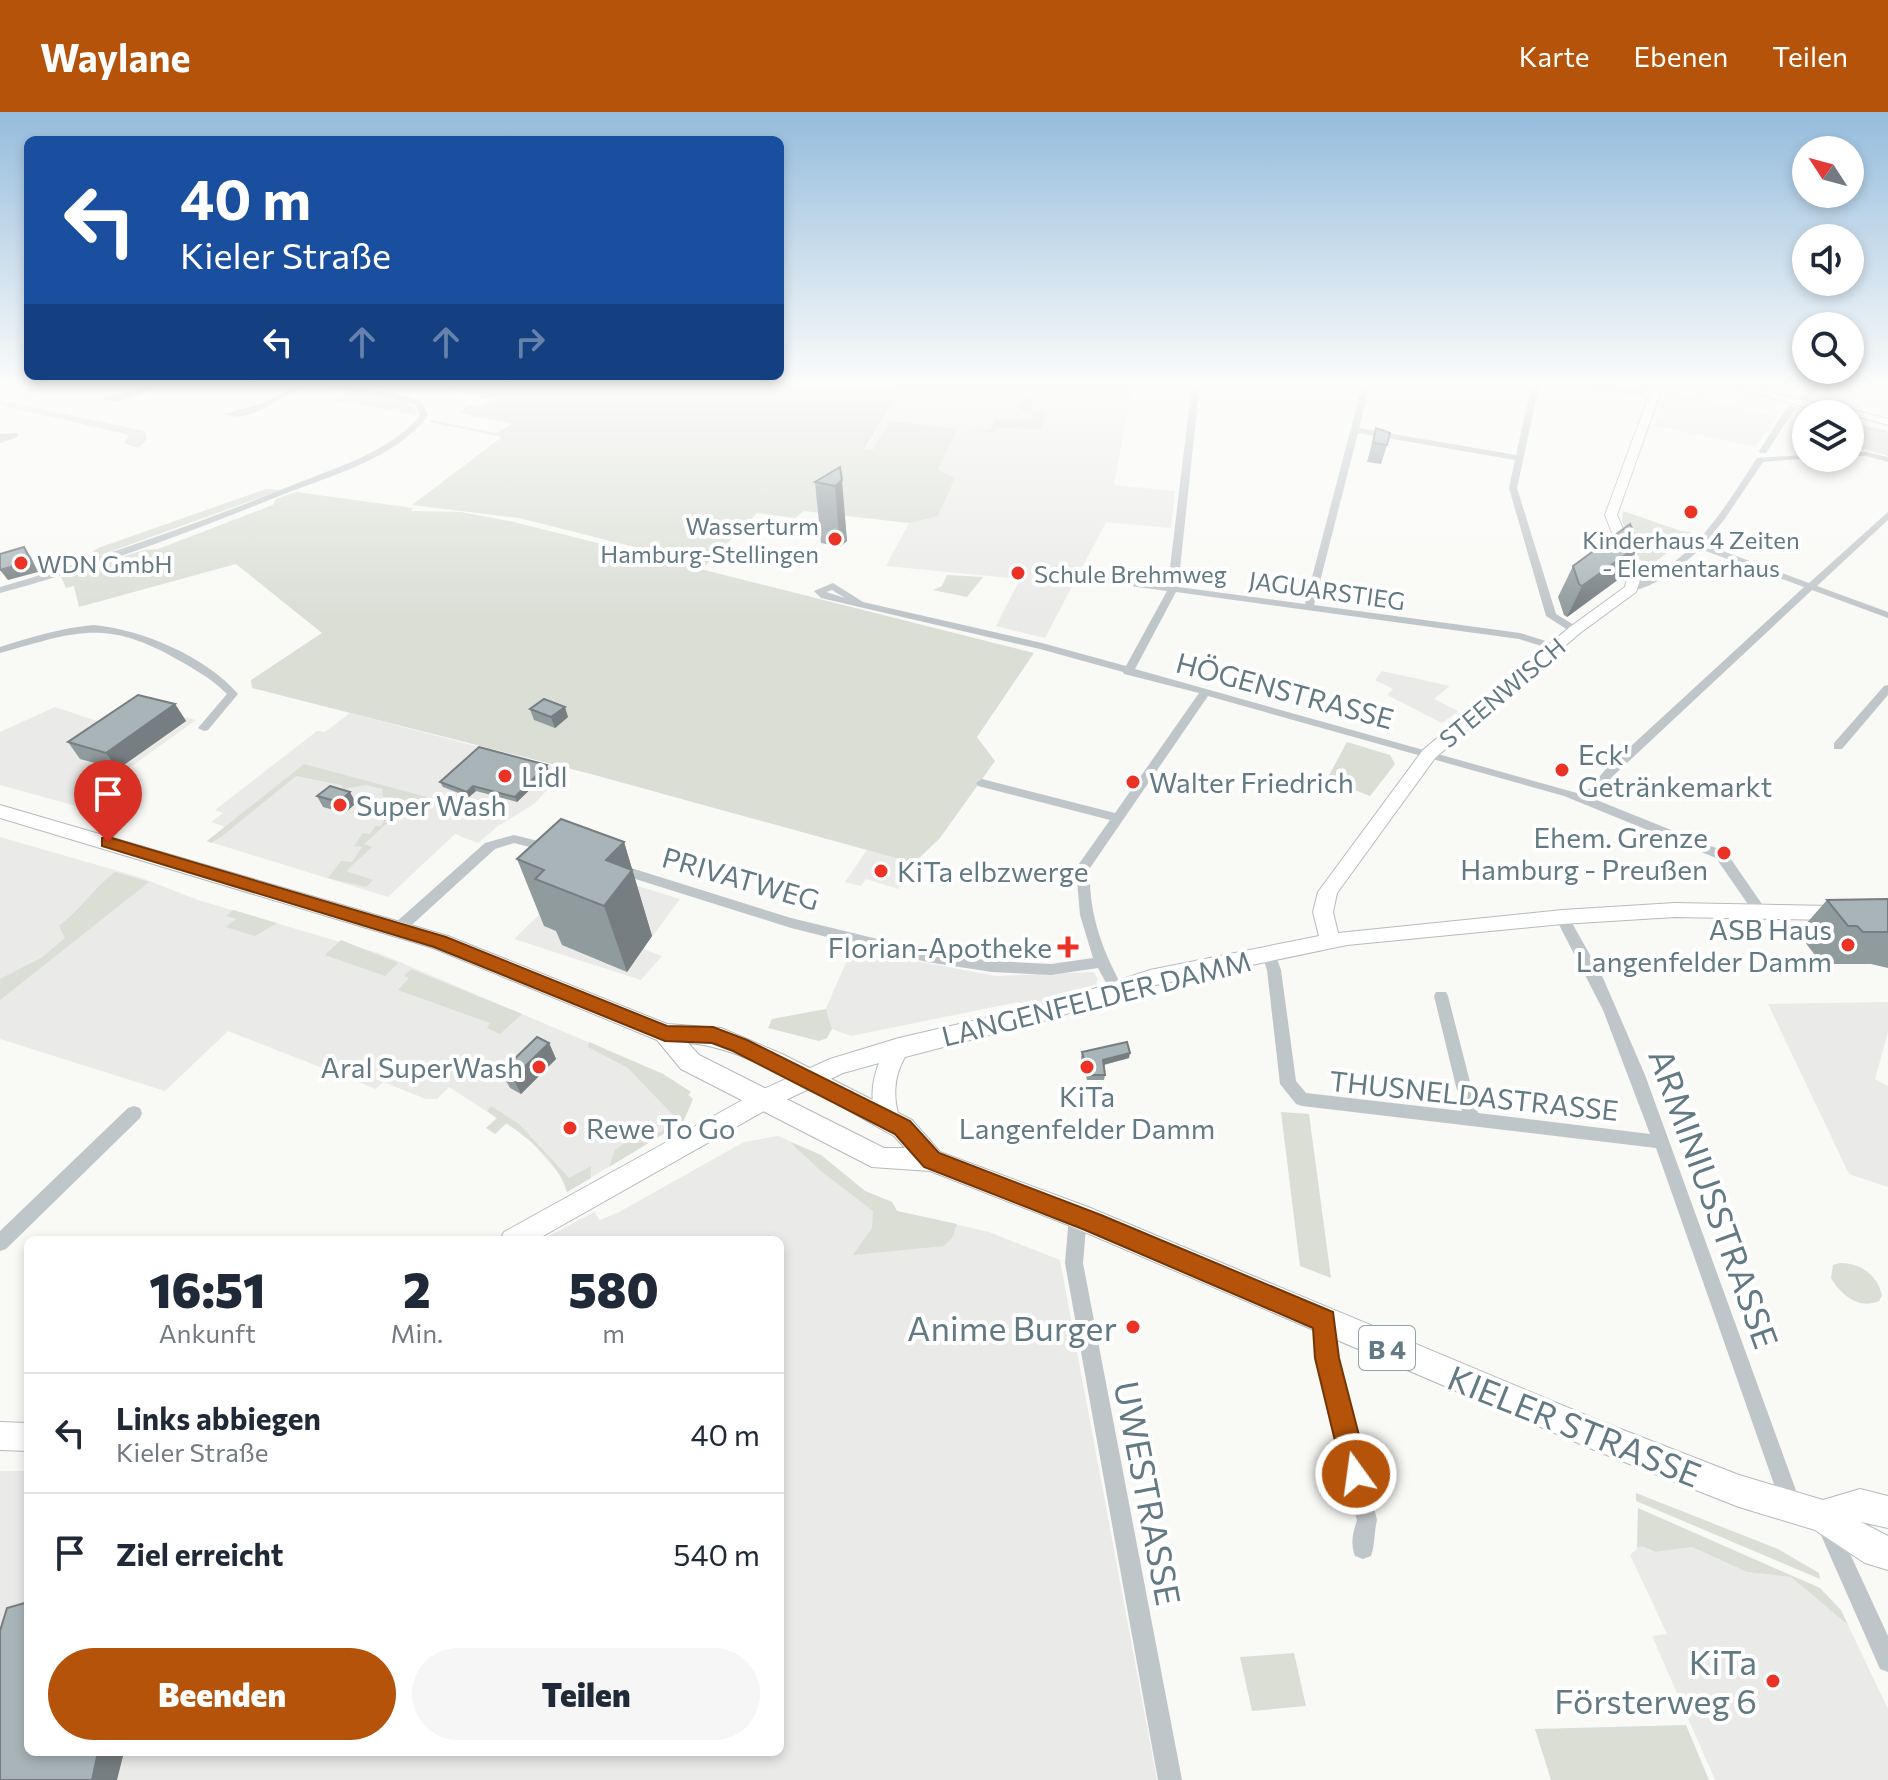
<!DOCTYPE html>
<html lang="de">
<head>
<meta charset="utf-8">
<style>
	body { margin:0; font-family:Commissioner,sans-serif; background:#f6f6f7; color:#1f2937; height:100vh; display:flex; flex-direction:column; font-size:30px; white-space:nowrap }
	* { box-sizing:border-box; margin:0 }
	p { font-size:26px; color:#747a83 }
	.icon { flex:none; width:44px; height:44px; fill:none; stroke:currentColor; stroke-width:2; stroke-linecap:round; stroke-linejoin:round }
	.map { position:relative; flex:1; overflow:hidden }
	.drawer { position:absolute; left:24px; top:1124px; width:760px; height:520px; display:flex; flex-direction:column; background:#fff; border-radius:12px; box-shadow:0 4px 12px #0003 }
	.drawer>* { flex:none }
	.top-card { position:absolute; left:24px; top:24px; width:760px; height:244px; border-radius:12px; box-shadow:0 4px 12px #0003; background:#1a4fa0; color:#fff; overflow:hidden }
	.needle { width:52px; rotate:306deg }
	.buttons { position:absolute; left:1792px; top:24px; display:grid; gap:16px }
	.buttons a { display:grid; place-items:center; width:72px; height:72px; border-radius:50%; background:#fff; box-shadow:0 4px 12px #0003; font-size:40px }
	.pin { position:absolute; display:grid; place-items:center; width:68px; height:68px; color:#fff; margin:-82px -34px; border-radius:50% 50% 50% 0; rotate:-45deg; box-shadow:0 0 8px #0007 }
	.pin .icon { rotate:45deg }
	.me { position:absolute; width:88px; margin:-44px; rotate:346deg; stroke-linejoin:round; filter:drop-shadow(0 0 6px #0008) }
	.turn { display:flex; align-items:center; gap:28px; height:168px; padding:0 24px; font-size:36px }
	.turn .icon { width:104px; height:104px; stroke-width:2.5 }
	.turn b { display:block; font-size:56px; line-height:68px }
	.lanes { display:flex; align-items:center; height:76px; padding:0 24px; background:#0003; justify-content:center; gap:40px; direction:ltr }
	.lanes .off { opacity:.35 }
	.eta { display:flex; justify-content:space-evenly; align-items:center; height:136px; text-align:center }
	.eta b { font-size:48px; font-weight:800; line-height:56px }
	.button { display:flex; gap:16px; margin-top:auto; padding:16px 24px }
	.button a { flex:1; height:92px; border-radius:48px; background:#b45309; color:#fff; font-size:32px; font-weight:800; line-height:92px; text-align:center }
	.button a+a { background:#f6f6f7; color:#1f2937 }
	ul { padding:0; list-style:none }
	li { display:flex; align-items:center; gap:24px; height:120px; padding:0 24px; border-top:2px solid #e0e1e3 }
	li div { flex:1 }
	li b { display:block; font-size:30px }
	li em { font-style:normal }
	header { display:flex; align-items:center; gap:48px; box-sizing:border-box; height:112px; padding:0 40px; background:#b45309; color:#fff }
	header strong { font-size:38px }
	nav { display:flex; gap:44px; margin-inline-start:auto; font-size:28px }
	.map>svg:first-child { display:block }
	.built { fill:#eaeae9 }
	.green { fill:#daded5 }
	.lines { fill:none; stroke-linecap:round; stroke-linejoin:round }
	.secondary-casing { stroke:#b4bcc0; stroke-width:2 }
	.primary-casing { stroke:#b3babe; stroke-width:2 }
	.street { fill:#bfc6c9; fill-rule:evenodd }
	.secondary { fill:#fff; fill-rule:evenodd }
	.primary { fill:#fff; fill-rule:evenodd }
	.wall { fill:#909b9e }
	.shaded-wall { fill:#767e81 }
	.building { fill:#a8b4b8; stroke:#767e81; stroke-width:2 }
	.route { fill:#b45309; stroke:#753606; stroke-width:2 }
	.poi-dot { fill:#eb3224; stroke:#fff; stroke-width:3 }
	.labels { text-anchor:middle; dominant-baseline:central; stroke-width:8; stroke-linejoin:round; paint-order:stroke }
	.far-poi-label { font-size:24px; fill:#627a83; stroke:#fff; text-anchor:start }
	.far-street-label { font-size:24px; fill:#627a83; stroke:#fff }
	.shield { fill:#fff; stroke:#91a2a8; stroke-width:2 }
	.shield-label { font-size:26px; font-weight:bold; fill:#627a83 }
	.street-label { font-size:28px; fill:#627a83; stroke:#fff }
	.poi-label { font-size:28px; fill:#627a83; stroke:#fff; text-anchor:start }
	.near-street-label { font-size:34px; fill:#627a83; stroke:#fff }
	.near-poi-label { font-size:34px; fill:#627a83; stroke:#fff; text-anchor:end }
</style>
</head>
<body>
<header>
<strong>Waylane</strong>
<nav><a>Karte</a><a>Ebenen</a><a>Teilen</a></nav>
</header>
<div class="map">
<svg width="1888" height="1668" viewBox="0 0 1888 1668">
	<rect width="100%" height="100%" fill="#f9f9f6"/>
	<g class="built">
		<path d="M905 270 999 275 1007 270H1133L1114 373 1175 379 1171 416 1106 410 1045 526 996 514 1020 467 886 454 909 411 829 402Z"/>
		<path d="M1667 279 1686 283 1777 305 1755 335 1655 313Z"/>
		<path d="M1382 559 1450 574 1434 587 1458 599 1442 611 1387 583 1393 577 1375 568Z"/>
		<path d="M55 595 121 617 152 597 196 608 76 694 0 673V620Z"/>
		<path d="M350 601 483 636 566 658 534 692 498 714 478 731 455 722 388 785 207 729 225 715 211 710 223 701 215 698 317 619 325 620Z"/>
		<path d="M0 725 139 765 198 788 381 842 663 962 691 980 688 983 693 987 683 1010 567 1080 563 1066 528 1026 449 975 437 987H426L383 970 376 977 228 919 165 979 0 927Z"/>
		<path d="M867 738 914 751 898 777 866 767 861 774 845 770Z"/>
		<path d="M586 758 680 787 643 837 662 844 641 868 514 827Z"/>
		<path d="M852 837 996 864 1093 860 1098 867 1096 872 1068 882 1025 894 1018 890 851 924 832 917 826 896Z"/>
		<path d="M1888 890V920L1875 967 1888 974V1075L1849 1062 1768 892Z"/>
		<path d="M778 1024 821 1043 865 1079 892 1090 897 1099 989 1120 1060 1148 1157 1668H0V1359H28V1640H780V1128H542L594 1100 600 1108 619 1100 744 1030Z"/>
		<path d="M1641 1433 1657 1440 1692 1435 1747 1460 1791 1465 1848 1513 1888 1597V1668H1715L1652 1524 1667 1522 1630 1443Z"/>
	</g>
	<g class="green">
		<path d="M440 270 486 275 470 270H905L864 338H873L890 309 957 317 938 358 955 366 938 404 910 411 804 399 795 406 757 401 706 453 519 406 412 393 502 325 429 310 431 308 497 321 512 312 457 301 468 293 480 295 495 286 482 287 468 281 438 276 435 272Z"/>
		<path d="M1550 270H1644V284Z"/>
		<path d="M346 279 402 288 417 298V303L331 288 345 283 341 281Z"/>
		<path d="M1005 280 1025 282 1034 287 1030 297 1047 301 1041 317 997 316 994 320 965 318H990L995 308H1030L1033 301 1019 298 1023 286 1004 283Z"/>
		<path d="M0 288 144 319 147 327 138 336 124 331 129 323 0 293Z"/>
		<path d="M1850 310 1888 319V344L1865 337 1850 338Z"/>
		<path d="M266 377 281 378 76 452 98 436Z"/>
		<path d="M296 380 413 396 411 399 461 400 514 410 1034 541 977 625 995 649 940 726 914 751 591 662 252 576 251 568 322 521 236 452 79 495 74 474 66 476 61 465 144 438 158 437 273 393 276 387Z"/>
		<path d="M1623 399 1681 419 1692 420 1653 452 1640 448 1622 409Z"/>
		<path d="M947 463 983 465 967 485 933 478 942 474Z"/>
		<path d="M1347 630 1390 643 1395 652 1370 684 1327 667Z"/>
		<path d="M304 652 427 685 423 688H392L393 685H383L382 677 366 673 343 677 342 673 296 664 221 725 211 731 207 729Z"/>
		<path d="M413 688 364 732 372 735 346 759 373 768 366 775 328 766 341 749 352 750 362 735 354 734 363 721 370 722 375 714H381L390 700 384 699 391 690Z"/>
		<path d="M115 760 149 770 0 888V867L41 846 65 826 59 814C82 796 93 777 115 760Z"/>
		<path d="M233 798 277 811 255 824 226 815 236 807 226 804Z"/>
		<path d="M341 828 398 851 385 864 325 843Z"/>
		<path d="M411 857 522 902 500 922 487 916 490 911 398 878 409 866 404 864Z"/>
		<path d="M826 897 832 917 827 926 819 929 768 916 772 907Z"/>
		<path d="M589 930 663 962 691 980 688 983 693 987 683 1010 609 1055 615 1038 650 1012 659 1021 677 1007 628 956 588 935Z"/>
		<path d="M491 994 519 1012 569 1066 591 1054V1066L567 1080C559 1051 530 1028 507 1011L495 1022 486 1016 497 1006 487 999Z"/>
		<path d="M1281 1000 1309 1002 1331 1166 1300 1154Z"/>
		<path d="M790 1030 821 1043 865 1079 892 1090 897 1099 957 1112 952 1126 944 1134 853 1143 872 1116 873 1099 821 1059Z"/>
		<path d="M1840 1151C1860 1151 1878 1163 1882 1184L1879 1189C1859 1198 1841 1183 1831 1166L1833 1153Z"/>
		<path d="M1636 1381 1778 1437 1819 1461 1820 1467 1636 1389Z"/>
		<path d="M1638 1396 1820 1476 1841 1498 1848 1513 1791 1465 1747 1460 1692 1435 1656 1440 1642 1434 1637 1436Z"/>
		<path d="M1294 1541 1306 1594 1252 1599 1240 1545Z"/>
		<path d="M1686 1613 1709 1668H1551L1535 1617Z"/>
	</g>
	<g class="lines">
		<g class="secondary-casing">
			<g id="secondary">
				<path d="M1654 270H1664L1617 403 1642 462 1636 480 1580 521 1435 646 1337 781 1333 800 1338 821 1562 798 1675 791 1888 795V809L1675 805 1562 812 1347 833 1151 874 1054 906 905 945C893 966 893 986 900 1009L897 1016 889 1019 881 1016C870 994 870 974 879 951L843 961 773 994 536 1128H500L504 1120 757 980 830 947 899 926 1054 890 1150 858 1319 824 1313 800 1318 780 1423 638 1570 515 1625 475 1628 462 1605 403Z"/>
				<path d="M1713 270H1731L1825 294 1830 292 1888 307V313L1850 302H1830Z"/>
				<path d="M0 1310 28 1311V1339L0 1338Z"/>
			</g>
		</g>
		<g class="primary-casing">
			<path id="primary" d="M0 693 448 824 667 912 721 916 782 942 912 1008 940 1040 1088 1095 1600 1309 1739 1363 1823 1388 1860 1377 1888 1384V1416L1861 1410 1888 1424V1458L1865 1451 1815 1418 1739 1395 1599 1340 1068 1113 930 1059 872 1055 681 957 657 928 433 836 0 706ZM688 931C747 934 840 995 894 1024L905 1036H884L699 943Z"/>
		</g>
		<g class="street">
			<path d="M154 270H163C148 280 121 294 102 287Z"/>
			<path d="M284 270C324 270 383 276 421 289L428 304C394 347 333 363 284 382 191 420 97 455 0 481V475C100 446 197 412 293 373 337 355 388 341 420 304L415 292C400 287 317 272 304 276 278 283 251 314 223 302L263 291 297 274Z"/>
			<path d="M1192 270H1200L1178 475 1305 492 1363 270H1371L1359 316 1516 343 1532 270H1540L1517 376 1556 502 1579 516V520H1571L1546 504 1509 376 1515 348 1358 321 1314 493 1520 521 1559 533V537H1551L1519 527 1176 480 1135 557 1584 683 1605 658 1804 475 1700 437C1687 450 1643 485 1626 477 1639 468 1656 463 1670 453 1708 426 1732 384 1757 346L1806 343V346H1809L1763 350 1724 408 1704 432 1809 471 1888 400V408L1817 474 1888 500V506L1812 478 1613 664 1594 687 1726 740 1764 795 1766 798 1764 801H1754L1716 746 1564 684 1208 584 1090 756C1088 800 1102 838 1123 876L1121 880H1111L1098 856 1051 863 992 860 927 850 791 816 610 759 608 756 610 753 615 751 791 806 927 839 992 849 1051 852 1093 846 1080 803 1076 756 1110 708 978 674 976 671 982 667 1115 701 1199 581 1124 562 1123 560 1040 537 821 486 814 479 833 471 863 490 1042 531 1126 554 1167 479 1092 469 1087 466 1092 463 1168 473ZM832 478 845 486 826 480Z"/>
			<path d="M1815 270H1822L1805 292H1799V288Z"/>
			<path d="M1789 293 1796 295 1766 341H1760L1759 339Z"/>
			<path d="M15 321H18V325L0 331V322Z"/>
			<path d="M1850 340H1866L1888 345V350L1866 344H1850Z"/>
			<path d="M93 513C141 517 207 545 238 582L208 618 204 619 198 616 227 582C211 566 191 555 171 544 102 506 71 522 0 541V535C31 525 61 516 93 513Z"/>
			<path d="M1888 573V583L1842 637H1834V631L1884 574Z"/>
			<path d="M514 723 558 734 559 737 553 741 514 731 495 737 404 820H394L392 816 394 812 485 731Z"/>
			<path d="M1562 800 1567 802 1603 866 1645 963 1802 1395 1799 1402 1792 1405 1785 1402 1782 1395 1656 1036 1302 994 1296 992 1280 972 1267 858 1262 843 1264 839H1274L1281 858 1296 969 1306 981 1462 999 1434 884 1436 880H1446L1448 884 1478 1001 1650 1022 1603 898 1555 805Z"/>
			<path d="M134 994 140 996 142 1001 140 1006 6 1137 0 1139V1119L128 996Z"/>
			<path d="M1078 1096 1084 1098 1087 1104 1083 1151 1182 1668H1158L1065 1151 1069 1104 1072 1098Z"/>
			<path d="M1325 1200 1332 1203 1334 1209 1336 1246 1377 1408C1374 1420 1375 1433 1371 1444L1363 1447 1355 1444C1350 1430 1353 1421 1357 1408 1348 1370 1306 1231 1318 1203Z"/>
			<path d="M1827 1404 1834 1407 1888 1524V1560L1880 1557 1817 1414 1820 1407Z"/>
		</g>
		<use href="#secondary" class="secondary"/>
		<use href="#primary" class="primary"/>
	</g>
	<g class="wall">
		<path d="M1376 316 1387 333 1381 352 1367 350Z"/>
		<path d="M840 355 847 429 840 435 821 431 815 370Z"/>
		<path d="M1639 433 1623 464 1567 505 1564 503 1558 485 1573 454Z"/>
		<path d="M175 592 186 609 118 657 80 647 68 630Z"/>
		<path d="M530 597 568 605 555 616 534 608Z"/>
		<path d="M549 659 517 690 476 679 469 685 443 675 440 670Z"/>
		<path d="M317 684 356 691 345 701 323 695Z"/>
		<path d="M624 730 652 824 627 860 562 833 556 819 544 814 517 747Z"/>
		<path d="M1888 787V856L1871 852H1832L1827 846 1818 847 1798 821 1827 788Z"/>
		<path d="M549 931 556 947 521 982 510 976 501 960Z"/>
		<path d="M1082 940 1129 946 1104 953 1105 963 1104 968H1087L1081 946Z"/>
	</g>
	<g class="shaded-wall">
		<path d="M842 368 847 429 840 435 835 374Z"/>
		<path d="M1639 433 1623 464 1567 505 1582 474Z"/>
		<path d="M24 435 31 445 38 460 8 468 0 458Z"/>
		<path d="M175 592 186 609 118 657 106 641Z"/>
		<path d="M565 595 568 605 555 616 551 605Z"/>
		<path d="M547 653 549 659 517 690 515 685Z"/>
		<path d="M473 674 476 679 469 685 467 680Z"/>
		<path d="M350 680 356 691 345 701 339 690Z"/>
		<path d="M624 730 652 824 627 860 604 794 606 748Z"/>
		<path d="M549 931 556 947 521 982 513 966Z"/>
		<path d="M1130 941 1129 946 1102 953 1103 948Z"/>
		<path d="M98 1640H124L117 1668H92Z"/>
	</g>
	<g class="building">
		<path d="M1376 316 1390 321 1387 333 1373 331Z"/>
		<path d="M840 355 842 368 835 374 815 370Z"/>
		<path d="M1630 412 1639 433 1582 474 1579 472 1573 454Z"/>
		<path d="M24 435 31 449 0 458V442Z"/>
		<path d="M138 583 175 592 106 641 68 630Z"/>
		<path d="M544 587 565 595 551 605 530 597Z"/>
		<path d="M479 635 547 653 515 685 473 674 467 680 440 670Z"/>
		<path d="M330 674 350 680 339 690 317 684Z"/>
		<path d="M561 707 624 730 606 748 632 758 604 794 535 767 544 758 517 747Z"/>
		<path d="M1888 787V820H1863L1857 814H1848L1827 788Z"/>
		<path d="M537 925 549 931 513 966 501 960Z"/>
		<path d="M1127 930 1130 941 1103 948 1105 963H1088L1082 940Z"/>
		<path d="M28 1490V1640H98L92 1668H0V1519L7 1496Z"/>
	</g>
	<linearGradient id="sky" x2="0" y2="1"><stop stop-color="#94bcdc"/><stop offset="0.54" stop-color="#fcfcfb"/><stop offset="1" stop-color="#fcfcfb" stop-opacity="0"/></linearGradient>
	<rect width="1888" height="504" fill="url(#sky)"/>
	<path class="route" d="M108 725 446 825 667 914 713 915 747 928 910 1009 939 1041 1101 1103 1333 1200 1339 1246 1369 1362 1365 1372 1356 1376 1346 1372 1343 1362 1315 1246 1313 1216 1085 1118 924 1055 895 1022 733 939 712 931 665 929 434 835 102 734V726Z"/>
	<g class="poi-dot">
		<circle cx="1691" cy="400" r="8"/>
		<circle cx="835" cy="427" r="8"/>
		<circle cx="21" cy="451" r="8"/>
		<circle cx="1018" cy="461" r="8"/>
		<circle cx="1562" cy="658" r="8"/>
		<circle cx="505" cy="664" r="8"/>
		<circle cx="1133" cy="670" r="8"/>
		<circle cx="340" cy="693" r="8"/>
		<circle cx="1724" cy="741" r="8"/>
		<circle cx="881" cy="759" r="8"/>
		<circle cx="1848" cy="833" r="8"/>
		<path d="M1064 823h8v8h8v8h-8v8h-8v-8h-8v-8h8z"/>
		<circle cx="539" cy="955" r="8"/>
		<circle cx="1087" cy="955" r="8"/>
		<circle cx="570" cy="1016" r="8"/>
		<circle cx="1133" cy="1215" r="8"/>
		<circle cx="1773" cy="1569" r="8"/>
	</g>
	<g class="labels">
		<g class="far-poi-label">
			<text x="819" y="413" text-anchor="end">Wasserturm<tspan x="819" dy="28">Hamburg-Stellingen</tspan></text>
			<text x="1691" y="427" text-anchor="middle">Kinderhaus 4 Zeiten<tspan x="1691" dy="28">- Elementarhaus</tspan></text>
			<text x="37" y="451">WDN GmbH</text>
			<text x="1034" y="461">Schule Brehmweg</text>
		</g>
		<g class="far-street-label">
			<text transform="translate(1327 478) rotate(8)">JAGUARSTIEG</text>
			<text transform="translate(1502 580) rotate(-40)">STEENWISCH</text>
		</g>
		<rect class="shield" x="1359" y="1214" width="56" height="44" rx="6"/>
		<g class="shield-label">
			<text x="1387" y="1236">B 4</text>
		</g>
		<g class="street-label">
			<text transform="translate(1285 578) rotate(15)">HÖGENSTRASSE</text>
			<text transform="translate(741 766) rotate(16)">PRIVATWEG</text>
			<text transform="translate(1096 886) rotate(-14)">LANGENFELDER DAMM</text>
			<text transform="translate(1474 983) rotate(6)">THUSNELDASTRASSE</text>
		</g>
		<g class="poi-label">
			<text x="1578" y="642">Eck'<tspan x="1578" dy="32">Getränkemarkt</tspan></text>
			<text x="521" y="664">Lidl</text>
			<text x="1149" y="670">Walter Friedrich</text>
			<text x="356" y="693">Super Wash</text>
			<text x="1708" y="725" text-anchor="end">Ehem. Grenze<tspan x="1708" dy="32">Hamburg - Preußen</tspan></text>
			<text x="897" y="759">KiTa elbzwerge</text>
			<text x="1832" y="817" text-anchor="end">ASB Haus<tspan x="1832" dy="32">Langenfelder Damm</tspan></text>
			<text x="1052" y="835" text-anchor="end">Florian-Apotheke</text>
			<text x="523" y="955" text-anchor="end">Aral SuperWash</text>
			<text x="1087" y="984" text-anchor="middle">KiTa<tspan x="1087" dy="32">Langenfelder Damm</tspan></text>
			<text x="586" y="1016">Rewe To Go</text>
		</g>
		<g class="near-street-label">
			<text transform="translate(1715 1086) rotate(70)">ARMINIUSSTRASSE</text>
			<text transform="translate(1575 1313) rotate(22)">KIELER STRASSE</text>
			<text transform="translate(1149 1381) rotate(79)">UWESTRASSE</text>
		</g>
		<g class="near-poi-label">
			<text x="1117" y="1215">Anime Burger</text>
			<text x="1757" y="1549">KiTa<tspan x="1757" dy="39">Försterweg 6</tspan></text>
		</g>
	</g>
</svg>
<div class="buttons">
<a><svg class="needle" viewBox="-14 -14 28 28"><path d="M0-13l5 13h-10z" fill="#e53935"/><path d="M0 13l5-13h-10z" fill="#747a83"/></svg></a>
<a><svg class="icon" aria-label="sound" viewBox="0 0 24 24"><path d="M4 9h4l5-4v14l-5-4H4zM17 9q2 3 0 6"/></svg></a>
<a><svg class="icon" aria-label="search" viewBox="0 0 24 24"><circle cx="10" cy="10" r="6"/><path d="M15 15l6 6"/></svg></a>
<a><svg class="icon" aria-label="layers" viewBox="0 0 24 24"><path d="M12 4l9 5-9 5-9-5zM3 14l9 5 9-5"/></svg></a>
</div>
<div class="pin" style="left:108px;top:730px;background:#d93025"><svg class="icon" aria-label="arrive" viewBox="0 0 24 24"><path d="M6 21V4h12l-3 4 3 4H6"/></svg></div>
<svg class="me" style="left:1356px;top:1362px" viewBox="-20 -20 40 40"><circle r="17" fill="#b45309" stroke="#fff" stroke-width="3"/><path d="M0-11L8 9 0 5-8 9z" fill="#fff"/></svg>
<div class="top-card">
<div class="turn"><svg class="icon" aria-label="left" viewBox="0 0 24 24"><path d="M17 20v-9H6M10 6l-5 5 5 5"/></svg><div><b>40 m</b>Kieler Straße</div></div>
<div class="lanes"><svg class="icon" aria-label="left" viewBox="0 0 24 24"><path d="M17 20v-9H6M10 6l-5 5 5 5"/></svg><svg class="icon off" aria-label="ahead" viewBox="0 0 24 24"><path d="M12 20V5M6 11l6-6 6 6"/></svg><svg class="icon off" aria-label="ahead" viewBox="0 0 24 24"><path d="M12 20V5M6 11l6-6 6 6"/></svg><svg class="icon off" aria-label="right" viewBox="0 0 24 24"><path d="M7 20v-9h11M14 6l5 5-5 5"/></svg></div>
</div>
<section class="drawer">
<div class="eta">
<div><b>16:51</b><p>Ankunft</p></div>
<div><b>2</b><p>Min.</p></div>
<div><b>580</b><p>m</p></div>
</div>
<ul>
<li><svg class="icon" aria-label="left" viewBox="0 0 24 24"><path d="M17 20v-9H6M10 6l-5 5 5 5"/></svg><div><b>Links abbiegen</b><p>Kieler Straße</p></div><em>40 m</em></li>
<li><svg class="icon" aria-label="arrive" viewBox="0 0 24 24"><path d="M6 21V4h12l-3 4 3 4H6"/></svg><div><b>Ziel erreicht</b></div><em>540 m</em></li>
</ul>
<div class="button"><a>Beenden</a><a>Teilen</a></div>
</section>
</div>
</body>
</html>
